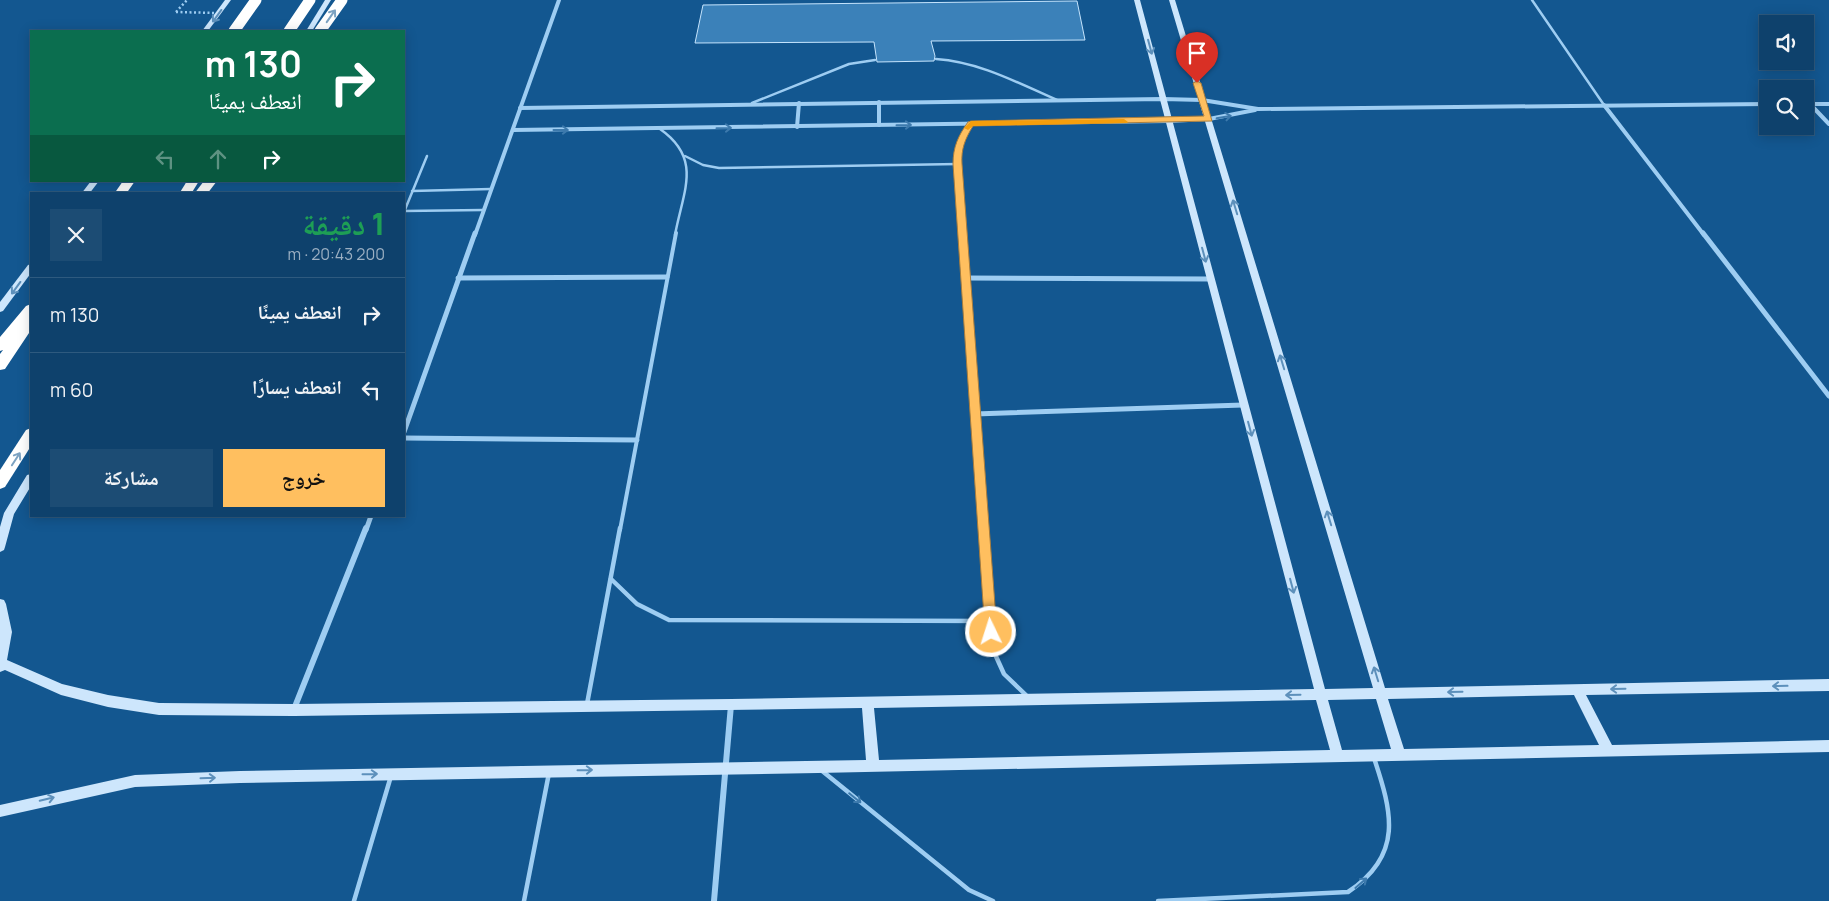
<!DOCTYPE html>
<html lang="ar">
<head>
<meta charset="utf-8">
<style>
	body { margin:0; font-family:Manrope,"Noto Naskh Arabic",sans-serif; background:#1c4c74; color:#f1f3f6; direction:rtl; height:100vh; display:flex; flex-direction:column; font-size:19px; white-space:nowrap }
	* { box-sizing:border-box; margin:0 }
	p { font-size:16px; color:#9bafc2 }
	.icon { flex:none; width:28px; height:28px; fill:none; stroke:currentColor; stroke-width:2; stroke-linecap:round; stroke-linejoin:round }
	.map { position:relative; flex:1; overflow:hidden; direction:ltr }
	.drawer { position:absolute; left:30px; top:192px; width:375px; height:325px; display:flex; flex-direction:column; background:#0e416c; border-radius:0px; box-shadow:0 2px 12px #0003,0 0 0 1px #2e5a7f; direction:rtl }
	.drawer>* { flex:none }
	.hud { position:absolute; left:30px; top:30px; width:375px; height:152px; border-radius:0px; box-shadow:0 2px 12px #0003,0 0 0 1px #2e5a7f; direction:rtl; background:#0b6e4f; color:#fff; overflow:hidden }
	.tools { position:absolute; left:1759px; top:15px; display:grid; gap:10px }
	.tools a { display:grid; place-items:center; width:55px; height:55px; border-radius:0px; background:#0e416c; box-shadow:0 2px 12px #0003,0 0 0 1px #2e5a7f; font-size:25px }
	.pin { position:absolute; display:grid; place-items:center; width:42px; height:42px; color:#fff; margin:-51px -21px; border-radius:50% 50% 50% 0; rotate:-45deg; box-shadow:0 0 5px #0007 }
	.pin .icon { rotate:45deg }
	.me { position:absolute; width:55px; margin:-28px; rotate:356deg; stroke-linejoin:round; filter:drop-shadow(0 0 4px #0008) }
	.turn { display:flex; align-items:center; gap:18px; height:105px; padding:0 20px; font-size:22px }
	.turn .icon { width:65px; height:65px; stroke-width:2.5 }
	.turn b { display:block; font-size:35px; line-height:42px }
	.lanes { display:flex; align-items:center; height:48px; padding:0 20px; background:#0003; justify-content:center; gap:25px; direction:ltr }
	.lanes .off { opacity:.35 }
	.round { display:grid; place-items:center; flex:none; width:52px; height:52px; border-radius:0px; background:#1c4c74 }
	.summary { display:flex; align-items:center; justify-content:space-between; height:85px; padding:0 20px }
	h1 { font-size:30px; font-weight:800; line-height:38px; color:#1e9e55 }
	.button { display:flex; gap:10px; margin-top:auto; padding:10px 20px }
	.button a { flex:1; height:58px; border-radius:0px; background:#ffbf5f; color:#111; font-size:20px; font-weight:800; line-height:58px; text-align:center }
	.button a+a { background:#1c4c74; color:#f1f3f6 }
	ul { padding:0; list-style:none }
	li { display:flex; align-items:center; gap:15px; height:75px; padding:0 20px; border-top:1px solid #2e5a7f }
	li div { flex:1 }
	li b { display:block; font-size:19px }
	li em { font-style:normal }
	.map>svg:first-child { display:block }
	.building { fill:#3b81b9; stroke:#c5e4fd }
	.lines { fill:none; stroke-linecap:round; stroke-linejoin:round }
	.path { stroke:#9ecdf2; stroke-width:2.5; stroke-dasharray:2 2.5; stroke-linecap:butt }
	.lane-far2 { stroke:#9ecdf2; stroke-width:2.5 }
	.lane-far1 { stroke:#9ecdf2; stroke-width:4 }
	.lane { stroke:#9ecdf2; stroke-width:4.5 }
	.street-far2 { stroke:#9ecdf2; stroke-width:4 }
	.street-far1 { stroke:#9ecdf2; stroke-width:5 }
	.street { stroke:#9ecdf2; stroke-width:6 }
	.secondary { fill:#cde6fc; fill-rule:evenodd }
	.highway { fill:#fff; fill-rule:evenodd }
	.path-bridge { stroke:#9ecdf2; stroke-width:2.5; stroke-dasharray:2 2.5; stroke-linecap:butt }
	.highway-bridge { stroke:#fff; stroke-width:11 }
	.oneway { stroke:#5d90bb }
	.oneway2 { stroke:#7da3c2 }
	.oneway3 { stroke:#3d7aad }
	.route { fill:#ffbf5f; stroke:#a67c3e }
	.slow { fill:#f59e0b }
</style>
</head>
<body>
<div class="map">
<svg width="1829" height="901" viewBox="0 0 1829 901">
	<rect width="100%" height="100%" fill="#135790"/>
	<path class="building" d="M1077 1 1085 40 931 41 935 56 934 61 877 62 874 42 695 43 703 5Z"/>
	<g class="lines">
		<path class="path" d="M176 12 187 0"/>
		<g class="lane-far2">
			<path d="M1532 0 1604 105"/>
			<path d="M936 59C980 62 1018 83 1057 100"/>
			<path d="M752 103 849 64 875 60"/>
			<path d="M660 129C703 159 683 191 675 235"/>
			<path d="M685 156 703 165 719 168 958 164"/>
			<path d="M412 191 491 189"/>
			<path d="M404 211 483 210"/>
			<path d="M404 212 427 156"/>
			<path d="M963 235 958 164 960 140 971 124"/>
		</g>
		<g class="lane-far1">
			<path d="M963 233 984 530"/>
			<path d="M620 530 676 233"/>
		</g>
		<g class="lane">
			<path d="M984 528 994 652 1004 674 1028 697"/>
			<path d="M611 579 637 604 669 620 990 621"/>
			<path d="M587 704 620 528"/>
			<path d="M821 770 969 890 993 901"/>
			<path d="M354 901 391 776"/>
			<path d="M524 901 549 773"/>
			<path d="M1158 901 1348 892C1404 855 1392 812 1374 758"/>
		</g>
		<g class="street-far2">
			<path d="M879 102V125"/>
			<path d="M1805 104H1829"/>
			<path d="M1810 104 1829 124"/>
			<path d="M1604 105 1704 235"/>
			<path d="M520 108 1163 99 1202 100 1258 109 1768 104"/>
			<path d="M797 127 799 103"/>
			<path d="M513 130 1169 121 1209 119 1255 110"/>
			<path d="M475 235 559 0"/>
		</g>
		<g class="street-far1">
			<path d="M1703 233 1829 396"/>
			<path d="M458 278 667 277"/>
			<path d="M966 278 1211 279"/>
			<path d="M975 414 1243 405"/>
			<path d="M404 432 475 233"/>
			<path d="M404 438 637 440"/>
			<path d="M366 530 371 516"/>
		</g>
		<g class="street">
			<path d="M294 709 366 528"/>
			<path d="M714 901 731 705"/>
		</g>
		<g class="secondary">
			<path d="M225 0H231L208 31H202Z"/>
			<path d="M325 0H331L312 31H306Z"/>
			<path d="M1134 0H1140L1325 689 1373 688 1169 0H1175L1385 688 1829 679V691L1586 695 1612 745 1829 740V752L818 773 240 783 135 787 0 817V805L135 775 240 771 866 760 862 708 294 716 159 715 108 707 61 695 5 670 0 672V599L4 600 6 604 12 632 7 660 62 684 108 695 159 703 294 704 731 699 1314 689ZM1574 695 1599 745 1404 749 1388 699ZM1376 699 1391 749 1342 750 1328 700ZM1316 700 1330 750 879 760 874 708Z"/>
			<path d="M91 181H99L89 194H81Z"/>
			<path d="M31 264V273L3 311 0 312V302L28 265Z"/>
			<path d="M31 474V486L14 514 5 547 4 550 0 552V527L4 513 27 475Z"/>
		</g>
		<g class="highway">
			<path d="M123 181H135L126 194H114Z"/>
			<path d="M187 181H199L191 194H179Z"/>
			<path d="M204 181H217L207 194H194Z"/>
			<path d="M31 304V330L5 369 0 370V354L3 350 0 351V337L26 306Z"/>
			<path d="M31 428V446L5 487 0 489V470L26 430Z"/>
		</g>
		<path class="path-bridge" d="M176 12 216 13"/>
		<g class="highway-bridge">
			<path d="M234 31 256 0"/>
			<path d="M289 31 310 0"/>
			<path d="M320 31 342 0"/>
		</g>
	</g>
	<defs><path id="oneway-shaft" d="M-6 0H5M1.5-3L5.5 0L1.5 3" fill="none" stroke-width="1.6" stroke-linecap="round" stroke-linejoin="round" transform="scale(1.25)"/></defs>
	<g class="oneway">
		<use href="#oneway-shaft" transform="translate(217 16) rotate(126)"/>
		<use href="#oneway-shaft" transform="translate(1150 47) rotate(75)"/>
		<use href="#oneway-shaft" transform="translate(1235 207) rotate(-107)"/>
		<use href="#oneway-shaft" transform="translate(1204 255) rotate(75)"/>
		<use href="#oneway-shaft" transform="translate(16 288) rotate(126)"/>
		<use href="#oneway-shaft" transform="translate(1282 362) rotate(-107)"/>
		<use href="#oneway-shaft" transform="translate(1250 429) rotate(75)"/>
		<use href="#oneway-shaft" transform="translate(1329 518) rotate(-107)"/>
		<use href="#oneway-shaft" transform="translate(1292 586) rotate(75)"/>
		<use href="#oneway-shaft" transform="translate(1376 674) rotate(-107)"/>
		<use href="#oneway-shaft" transform="translate(1780 686) rotate(179)"/>
		<use href="#oneway-shaft" transform="translate(1618 689) rotate(179)"/>
		<use href="#oneway-shaft" transform="translate(1455 692) rotate(179)"/>
		<use href="#oneway-shaft" transform="translate(1293 695) rotate(179)"/>
		<use href="#oneway-shaft" transform="translate(585 770) rotate(-1)"/>
		<use href="#oneway-shaft" transform="translate(370 774) rotate(-1)"/>
		<use href="#oneway-shaft" transform="translate(208 778) rotate(-2)"/>
		<use href="#oneway-shaft" transform="translate(47 799) rotate(-13)"/>
	</g>
	<g class="oneway2">
		<use href="#oneway-shaft" transform="translate(331 16) rotate(-55)"/>
		<use href="#oneway-shaft" transform="translate(16 459) rotate(-57)"/>
	</g>
	<g class="oneway3">
		<use href="#oneway-shaft" transform="translate(1224 117) rotate(-10)"/>
		<use href="#oneway-shaft" transform="translate(904 125) rotate(-1)"/>
		<use href="#oneway-shaft" transform="translate(724 128) rotate(-1)"/>
		<use href="#oneway-shaft" transform="translate(561 130)"/>
		<use href="#oneway-shaft" transform="translate(855 798) rotate(39)"/>
		<use href="#oneway-shaft" transform="translate(1361 883) rotate(-41)"/>
	</g>
	<path class="route" d="M1197 81 1201 83 1212 121 973 126C965 139 961 149 962 164L997 632 996 636 991 638 986 636 985 632 953 164C953 147 958 136 968 122L971 121 1204 116 1193 83Z"/>
	<path class="slow" d="M1124 119 1128 122 1127 123 973 126 968 130 964 128 971 121Z"/>
</svg>
<div class="tools">
<a><svg class="icon" aria-label="sound" viewBox="0 0 24 24"><path d="M4 9h4l5-4v14l-5-4H4zM17 9q2 3 0 6"/></svg></a>
<a><svg class="icon" aria-label="search" viewBox="0 0 24 24"><circle cx="10" cy="10" r="6"/><path d="M15 15l6 6"/></svg></a>
</div>
<div class="pin" style="left:1197px;top:83px;background:#d93025"><svg class="icon" aria-label="arrive" viewBox="0 0 24 24"><path d="M6 21V4h12l-3 4 3 4H6"/></svg></div>
<svg class="me" style="left:991px;top:632px" viewBox="-20 -20 40 40"><circle r="17" fill="#ffbf5f" stroke="#fff" stroke-width="3"/><path d="M0-11L8 9 0 5-8 9z" fill="#fff"/></svg>
<div class="hud">
<div class="turn"><svg class="icon" aria-label="right" viewBox="0 0 24 24"><path d="M7 20v-9h11M14 6l5 5-5 5"/></svg><div><b>130 m</b>انعطف يمينًا</div></div>
<div class="lanes"><svg class="icon off" aria-label="left" viewBox="0 0 24 24"><path d="M17 20v-9H6M10 6l-5 5 5 5"/></svg><svg class="icon off" aria-label="ahead" viewBox="0 0 24 24"><path d="M12 20V5M6 11l6-6 6 6"/></svg><svg class="icon" aria-label="right" viewBox="0 0 24 24"><path d="M7 20v-9h11M14 6l5 5-5 5"/></svg></div>
</div>
<section class="drawer">
<div class="summary"><div><h1>1 دقيقة</h1><p>200 m · 20:43</p></div><a class="round"><svg class="icon" aria-label="close" viewBox="0 0 24 24"><path d="M6 6l12 12M18 6L6 18"/></svg></a></div>
<ul>
<li><svg class="icon" aria-label="right" viewBox="0 0 24 24"><path d="M7 20v-9h11M14 6l5 5-5 5"/></svg><div><b>انعطف يمينًا</b></div><em>130 m</em></li>
<li><svg class="icon" aria-label="left" viewBox="0 0 24 24"><path d="M17 20v-9H6M10 6l-5 5 5 5"/></svg><div><b>انعطف يسارًا</b></div><em>60 m</em></li>
</ul>
<div class="button"><a>خروج</a><a>مشاركة</a></div>
</section>
</div>
</body>
</html>
